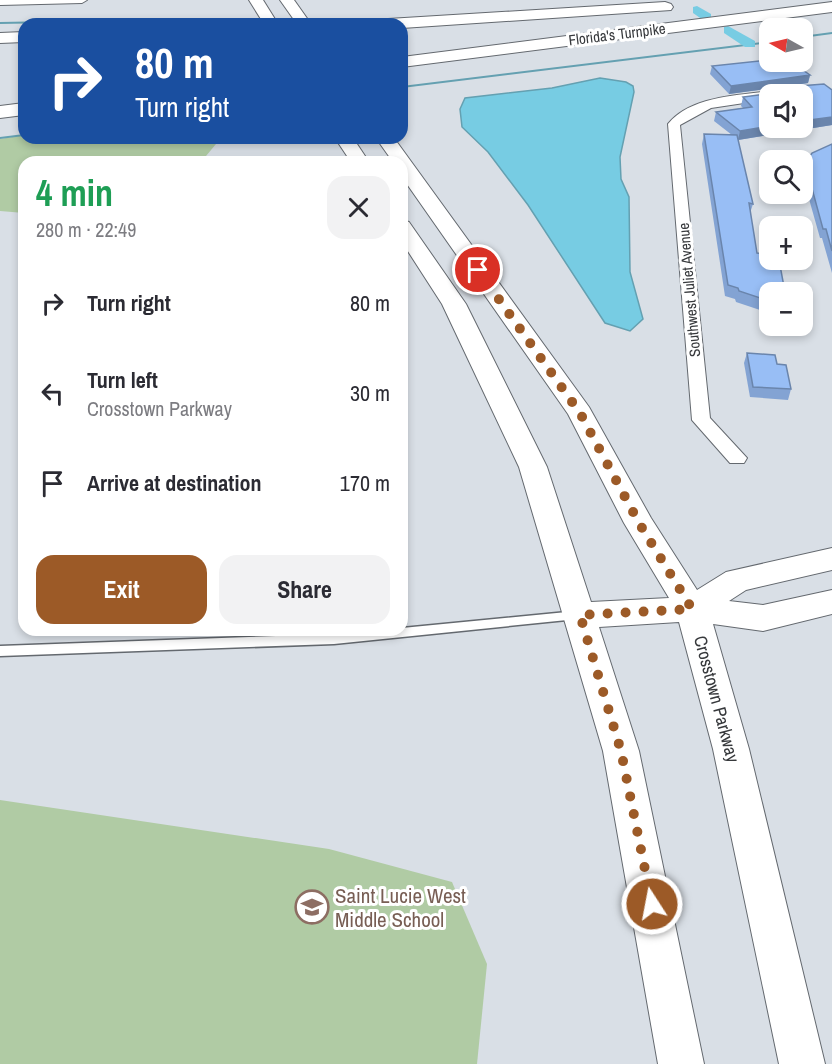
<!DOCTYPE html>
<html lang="en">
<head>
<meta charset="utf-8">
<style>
	body { margin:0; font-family:"Archivo Narrow",sans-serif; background:#f2f2f3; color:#2b2b33; height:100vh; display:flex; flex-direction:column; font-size:22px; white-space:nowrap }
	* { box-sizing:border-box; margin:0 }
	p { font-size:20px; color:#7c7c81 }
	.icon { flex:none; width:33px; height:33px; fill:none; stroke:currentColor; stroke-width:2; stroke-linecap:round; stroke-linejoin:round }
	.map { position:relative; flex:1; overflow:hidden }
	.sheet { position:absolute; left:18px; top:156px; width:390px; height:480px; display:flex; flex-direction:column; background:#fff; border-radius:18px; box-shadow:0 3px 9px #0003 }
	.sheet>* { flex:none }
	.hud { position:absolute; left:18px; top:18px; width:390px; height:126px; border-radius:18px; box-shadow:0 3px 9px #0003; background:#1a4fa0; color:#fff; overflow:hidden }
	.needle { width:39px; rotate:278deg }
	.fabs { position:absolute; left:759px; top:18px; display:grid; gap:12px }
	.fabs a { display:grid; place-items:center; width:54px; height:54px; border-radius:12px; background:#fff; box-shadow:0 3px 9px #0003; font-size:30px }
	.pin { position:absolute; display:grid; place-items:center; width:51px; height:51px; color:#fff; margin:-26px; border:3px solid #fff; border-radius:50%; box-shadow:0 2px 6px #0007 }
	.me { position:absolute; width:66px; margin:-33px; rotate:349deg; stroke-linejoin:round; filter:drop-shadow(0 0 4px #0008) }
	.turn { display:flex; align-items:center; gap:21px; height:126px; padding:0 18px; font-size:27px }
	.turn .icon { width:78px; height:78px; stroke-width:2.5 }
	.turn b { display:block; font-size:42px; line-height:51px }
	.round { display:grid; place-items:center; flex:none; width:63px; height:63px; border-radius:18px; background:#f2f2f3 }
	.overview { display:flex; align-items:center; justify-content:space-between; height:102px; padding:0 18px }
	h1 { font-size:36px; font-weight:800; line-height:45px; color:#1e9e55 }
	.action { display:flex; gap:12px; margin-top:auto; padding:12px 18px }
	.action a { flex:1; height:69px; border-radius:18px; background:#9c5a27; color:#fff; font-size:24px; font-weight:800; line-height:69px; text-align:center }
	.action a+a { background:#f2f2f3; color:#2b2b33 }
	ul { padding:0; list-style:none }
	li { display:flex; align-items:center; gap:18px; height:90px; padding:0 18px }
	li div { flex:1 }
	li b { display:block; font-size:22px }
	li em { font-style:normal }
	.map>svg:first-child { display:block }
	.green { fill:#b0cba4 }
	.water { fill:#77cce3; stroke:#64a0b1; stroke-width:1.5 }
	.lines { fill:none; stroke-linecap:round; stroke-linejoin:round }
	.stream { fill:#64a0b1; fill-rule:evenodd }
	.canal { fill:#77cce3; fill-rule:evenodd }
	.lane-casing { stroke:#64696f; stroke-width:3 }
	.street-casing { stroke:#64696f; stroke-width:2 }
	.secondary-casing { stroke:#64696f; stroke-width:2 }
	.highway-casing { stroke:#64696f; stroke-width:2 }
	.lane { fill:#fff; fill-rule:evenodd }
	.street { fill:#fff; fill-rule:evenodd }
	.secondary { fill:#fff; fill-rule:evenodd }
	.highway { fill:#fff; fill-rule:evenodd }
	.wall { fill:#83a3d3 }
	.shaded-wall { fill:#6a85ac }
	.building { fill:#98bef5; stroke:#6a85ac; stroke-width:1.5 }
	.route { stroke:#9c5a27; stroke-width:10; stroke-dasharray:0 18 }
	.labels { text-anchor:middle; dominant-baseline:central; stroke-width:6; stroke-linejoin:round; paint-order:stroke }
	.far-street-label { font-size:15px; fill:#37393c; stroke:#fff }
	.street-label { font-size:18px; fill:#37393c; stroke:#fff }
	.near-education-label { font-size:21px; fill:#785e54; stroke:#fff; text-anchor:start }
</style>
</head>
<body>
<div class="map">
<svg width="832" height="1064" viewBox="0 0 832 1064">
	<rect width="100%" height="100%" fill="#d9dfe6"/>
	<g class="green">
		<path d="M24 135V138H221L201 162H24V213L0 211V139Z"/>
		<path d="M0 800 329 849 452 882 487 964 477 1064H0Z"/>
	</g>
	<path class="water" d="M600 78 626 82 633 86 634 92 620 157 621 179 629 197 630 272 643 319 630 331 605 323 528 205 488 152 462 127 460 109 465 98 552 88Z"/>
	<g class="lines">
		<g class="stream">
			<path d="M161 19 160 21 0 24V22Z"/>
			<path d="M832 32V34L802 38V36Z"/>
			<path d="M770 41V43L402 88V86Z"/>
			<path d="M24 134V136L0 139V137Z"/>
		</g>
		<g class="canal">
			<path d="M697 6 711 14V20H703L693 13V7Z"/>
			<path d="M728 26 755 41V47H745L724 33V27Z"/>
		</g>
		<g class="lane-casing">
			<path id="lane" d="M577 611 581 612 583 615 581 618 577 619 334 644 0 656V646L334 634 379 630H402V628Z"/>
		</g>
		<g class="street-casing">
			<g id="street">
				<path d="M0 0H87L82 3 0 5Z"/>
				<path d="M770 91 776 94H770V99L711 108 680 125 710 418 747 458 744 463H730L692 420 668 124C691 96 737 96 770 91Z"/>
			</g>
		</g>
		<g class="secondary-casing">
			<g id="secondary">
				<path d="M249 0H263L278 24H264Z"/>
				<path d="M280 0H294L311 24H297Z"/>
				<path d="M335 138H353L369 162H351Z"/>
				<path d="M376 138H394L589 407 651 518 697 590 726 572 832 548V570L746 590 729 601 763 605 832 590V614L763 631 713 624 749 749 825 1064H779L713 749 679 622 599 627 639 751 704 1064H658L603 751 519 467 442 304 402 242V220L409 222 466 304 547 467 591 602 669 598 624 523 568 414 402 177V162H393Z"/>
			</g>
		</g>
		<g class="highway-casing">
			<g id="highway">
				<path d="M665 2 671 4 673 7 671 10 402 28V24H380L388 19Z"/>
				<path d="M832 2V12L402 67V57Z"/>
				<path d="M24 32V42L0 43V33Z"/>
				<path d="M24 103V115L0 118V106Z"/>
			</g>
		</g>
		<use href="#lane" class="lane"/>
		<use href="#street" class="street"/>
		<use href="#secondary" class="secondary"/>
		<use href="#highway" class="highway"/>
	</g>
	<g class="wall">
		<path d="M712 66 810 75 808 83 777 88 832 125 738 140 753 204 750 213 757 253 770 292V326H796L794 330 765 327 763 311 736 302 735 299 725 296 702 144 704 134 732 135 714 121 716 112 743 108 741 106 743 97 773 93 774 88 729 94 710 74Z"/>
		<path d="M832 144V273L822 238H820L802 174 805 163Z"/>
		<path d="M747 353 777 364 791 389 788 400 750 397 744 363Z"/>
	</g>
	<g class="shaded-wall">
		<path d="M810 75 808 83 729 94 731 86Z"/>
		<path d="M832 117V125L738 140 740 131 770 126V128H802V121Z"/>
	</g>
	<g class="building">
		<path d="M770 60V62H791L810 75 731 86 712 66Z"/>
		<path d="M824 84 832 90V117L802 121V94H770V126L740 131 716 112 752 107 743 97 773 93 774 88Z"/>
		<path d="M704 134 737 135 753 204 749 203 757 253 770 254V260H779L785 292H770V316H769L766 300 739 291 738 288 728 285Z"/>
		<path d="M832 144V251L826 229H823L805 163 812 153Z"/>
		<path d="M747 353 775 355 777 364 786 365 791 389 753 387Z"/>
	</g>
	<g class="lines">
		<path class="route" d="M478 270 580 413 639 523 692 609 580 615 621 751 652 904"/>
	</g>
	<defs>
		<g id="school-ring" transform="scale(1.725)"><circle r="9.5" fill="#fff" stroke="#8d6e63" stroke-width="1.5"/><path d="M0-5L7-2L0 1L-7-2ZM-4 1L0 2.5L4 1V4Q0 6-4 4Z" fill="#8d6e63"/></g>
	</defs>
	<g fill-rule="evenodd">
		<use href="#school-ring" x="312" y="907"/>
	</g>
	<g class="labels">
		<g class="far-street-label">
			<text transform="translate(617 34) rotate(-7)">Florida's Turnpike</text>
			<text transform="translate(689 290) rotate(-95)">Southwest Juliet Avenue</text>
		</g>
		<g class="street-label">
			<text transform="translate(717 699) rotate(75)">Crosstown Parkway</text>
		</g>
		<g class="near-education-label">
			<text x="335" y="895">Saint Lucie West<tspan x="335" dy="24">Middle School</tspan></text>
		</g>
	</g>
</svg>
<div class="fabs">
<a><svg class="needle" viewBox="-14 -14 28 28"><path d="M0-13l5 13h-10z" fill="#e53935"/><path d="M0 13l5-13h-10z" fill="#7c7c81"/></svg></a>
<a><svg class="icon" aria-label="sound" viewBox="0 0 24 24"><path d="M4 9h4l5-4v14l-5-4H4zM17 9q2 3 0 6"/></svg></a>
<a><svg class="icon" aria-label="search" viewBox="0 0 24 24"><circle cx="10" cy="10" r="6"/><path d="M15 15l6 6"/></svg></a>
<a>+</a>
<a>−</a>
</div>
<div class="pin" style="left:478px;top:270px;background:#d93025"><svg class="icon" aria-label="arrive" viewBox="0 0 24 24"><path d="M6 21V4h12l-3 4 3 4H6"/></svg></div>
<svg class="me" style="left:652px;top:904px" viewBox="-20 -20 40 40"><circle r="17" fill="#9c5a27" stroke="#fff" stroke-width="3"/><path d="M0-11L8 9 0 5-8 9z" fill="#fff"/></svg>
<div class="hud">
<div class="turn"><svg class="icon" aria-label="right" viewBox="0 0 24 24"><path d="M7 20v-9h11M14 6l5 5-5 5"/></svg><div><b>80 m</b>Turn right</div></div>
</div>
<section class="sheet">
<div class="overview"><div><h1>4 min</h1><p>280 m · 22:49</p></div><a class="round"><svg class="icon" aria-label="close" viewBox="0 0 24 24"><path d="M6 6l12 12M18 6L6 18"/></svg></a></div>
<ul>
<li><svg class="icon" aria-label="right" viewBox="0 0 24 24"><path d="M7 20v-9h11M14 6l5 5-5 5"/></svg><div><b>Turn right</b></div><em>80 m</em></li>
<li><svg class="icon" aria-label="left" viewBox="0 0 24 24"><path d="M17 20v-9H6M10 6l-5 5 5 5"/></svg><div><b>Turn left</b><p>Crosstown Parkway</p></div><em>30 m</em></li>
<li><svg class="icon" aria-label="arrive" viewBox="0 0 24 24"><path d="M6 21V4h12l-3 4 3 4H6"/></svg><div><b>Arrive at destination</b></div><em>170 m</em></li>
</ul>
<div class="action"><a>Exit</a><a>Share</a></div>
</section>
</div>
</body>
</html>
